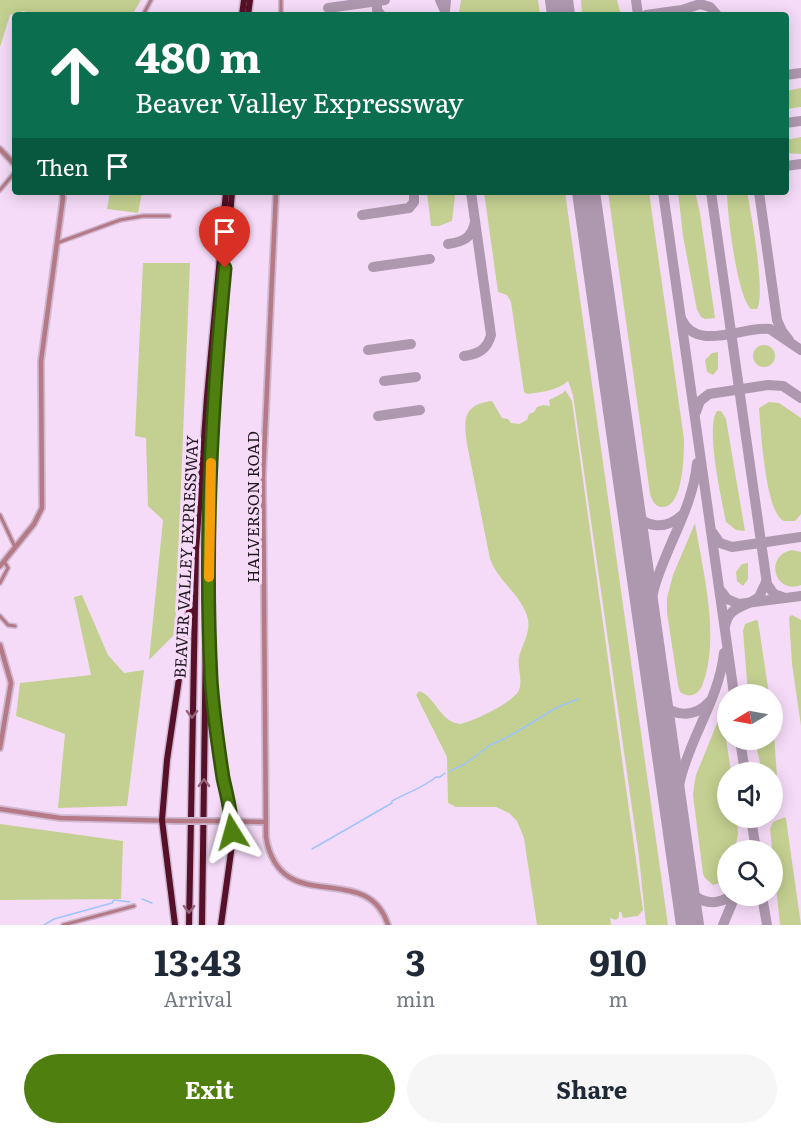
<!DOCTYPE html>
<html lang="en">
<head>
<meta charset="utf-8">
<style>
	body { margin:0; font-family:Literata,serif; background:#f6f6f7; color:#1f2937; height:100vh; display:flex; flex-direction:column; font-size:22px; white-space:nowrap }
	* { box-sizing:border-box; margin:0 }
	p { font-size:20px; color:#747a83 }
	.icon { flex:none; width:33px; height:33px; fill:none; stroke:currentColor; stroke-width:2; stroke-linecap:round; stroke-linejoin:round }
	.map { position:relative; height:925px; overflow:hidden }
	.sheet { display:flex; flex-direction:column; background:#fff; flex:1 }
	.sheet>* { flex:none }
	.banner { position:absolute; left:12px; top:12px; width:777px; height:183px; border-radius:6px; box-shadow:0 3px 15px #0003; background:#0b6e4f; color:#fff; overflow:hidden }
	.needle { width:39px; rotate:260deg }
	.buttons { position:absolute; left:717px; top:684px; display:grid; gap:12px }
	.buttons a { display:grid; place-items:center; width:66px; height:66px; border-radius:50%; background:#fff; box-shadow:0 3px 15px #0003; font-size:30px }
	.pin { position:absolute; display:grid; place-items:center; width:51px; height:51px; color:#fff; margin:-62px -26px; border-radius:50% 50% 50% 0; rotate:-45deg; box-shadow:0 0 6px #0007 }
	.pin .icon { rotate:45deg }
	.me { position:absolute; width:66px; margin:-33px; rotate:352deg; stroke-linejoin:round; filter:drop-shadow(0 0 4px #0008) }
	.turn { display:flex; align-items:center; gap:21px; height:126px; padding:0 24px; font-size:27px }
	.turn .icon { width:78px; height:78px; stroke-width:2.5 }
	.turn b { display:block; font-size:42px; line-height:51px }
	.then { display:flex; align-items:center; height:57px; padding:0 24px; background:#0003; gap:12px; font-size:22px }
	.eta { display:flex; justify-content:space-evenly; align-items:center; height:102px; text-align:center }
	.eta b { font-size:36px; font-weight:700; line-height:42px }
	.action { display:flex; gap:12px; margin-top:auto; padding:12px 24px }
	.action a { flex:1; height:69px; border-radius:36px; background:#4f7f0e; color:#fff; font-size:24px; font-weight:700; line-height:69px; text-align:center }
	.action a+a { background:#f6f6f7; color:#1f2937 }
	.map>svg:first-child { display:block }
	.green { fill:#c4d091 }
	.lines { fill:none; stroke-linecap:round; stroke-linejoin:round }
	.stream { stroke:#9dc4fb; stroke-width:1.5 }
	.taxiway { stroke:#ae98af; stroke-width:10 }
	.runway { stroke:#ae98af; stroke-width:28 }
	.minor-casing { stroke:#cfb8d1; stroke-width:6 }
	.tertiary-casing { stroke:#cfb8d1; stroke-width:8 }
	.motorway-casing { stroke:#cfb8d1; stroke-width:9 }
	.minor { stroke:#b67a86; stroke-width:3 }
	.tertiary { stroke:#b67a86; stroke-width:4.5 }
	.motorway { stroke:#561027; stroke-width:6 }
	.tertiary-bridge-casing { stroke:#cfb8d1; stroke-width:8; stroke-linecap:butt }
	.tertiary-bridge { stroke:#b67a86; stroke-width:4.5 }
	.oneway { stroke:#96617b }
	.route-casing { stroke:#335309; stroke-width:15 }
	.route { stroke:#4f7f0e; stroke-width:10 }
	.slow { stroke:#f59e0b; stroke-width:10 }
	.labels { text-anchor:middle; dominant-baseline:central; stroke-width:6; stroke-linejoin:round; paint-order:stroke }
	.street-label { font-size:16px; fill:#201721; stroke:#f6dbf8 }
</style>
</head>
<body>
<div class="map">
<svg width="801" height="925" viewBox="0 0 801 925">
	<rect width="100%" height="100%" fill="#f6dbf8"/>
	<g class="green">
		<path d="M0 0H141L132 15H32L24 11 10 15 0 47Z"/>
		<path d="M461 0H538L540 15H463L459 13Z"/>
		<path d="M581 0H617L621 15H582Z"/>
		<path d="M801 88V107L786 109V91Z"/>
		<path d="M801 137V154L786 153V140Z"/>
		<path d="M110 192H142L138 213 107 209Z"/>
		<path d="M427 192H454L455 196 452 221 439 226H431Z"/>
		<path d="M484 192H565L668 925H646L639 857 573 395 568 381C559 390 539 393 527 394L524 392 511 302 507 295 498 292Z"/>
		<path d="M608 192H649L684 439C684 453 684 508 662 507 655 507 652 500 650 494Z"/>
		<path d="M678 192H695L700 213 715 318 705 319 701 317 697 310 683 236Z"/>
		<path d="M727 192H747C751 212 766 295 757 309H751C737 297 727 213 727 192Z"/>
		<path d="M143 263H190L175 634 149 660 163 520 148 506 146 438 135 436Z"/>
		<circle cx="764" cy="356" r="11"/>
		<path d="M718 352V369L713 375 707 372 705 360 712 353Z"/>
		<path d="M565 390 572 401 643 910 638 916 623 918 621 912H619V917L616 920 610 918 611 925H537L524 838 517 821 509 813 496 807H456L448 803 447 757 416 695 419 691C436 697 440 722 460 724 474 721 514 702 519 690 523 679 517 668 519 657 523 642 533 629 526 613 518 592 498 581 490 559L467 444C463 419 464 404 492 401L502 418 508 419 511 423 519 424 527 420 529 414 534 412 537 407 543 405 550 406 549 400 563 393Z"/>
		<path d="M769 402 779 403 801 418V514L795 521H784C765 513 761 429 759 408Z"/>
		<path d="M717 411H721L726 419 745 531 736 530 726 522C722 501 705 427 717 411Z"/>
		<path d="M695 523C703 572 721 639 702 686 697 696 689 698 680 692L678 685 667 613V598L673 575Z"/>
		<path d="M792 550 801 552V585C775 595 763 556 792 550Z"/>
		<path d="M748 563V579L743 586 737 581 736 572 742 564Z"/>
		<path d="M82 595 108 655 124 673 144 670 127 806 58 808 65 734 16 716 20 683 91 675 74 597Z"/>
		<path d="M792 615 801 620V726L792 664 789 617Z"/>
		<path d="M756 620 758 621 769 694H748L743 631 745 624Z"/>
		<path d="M722 711 731 772H728V818H737L738 834 735 850H728L727 876 725 881 713 885 705 878 703 874 693 795 694 786 696 775Z"/>
		<path d="M773 722 777 776 773 784 772 772H762L755 740H772Z"/>
		<path d="M785 817 786 819 801 925H780L770 829 773 822Z"/>
		<path d="M0 824 123 841 121 899 0 900Z"/>
	</g>
	<g class="lines">
		<g class="stream">
			<path d="M450 771 465 764 490 745 508 737 556 708 578 699"/>
			<path d="M312 849 392 803V801C406 793 423 788 436 777H440L445 773"/>
			<path d="M142 899 152 903"/>
			<path d="M44 925 54 919 112 903 114 900 130 902"/>
		</g>
		<g class="taxiway">
			<path d="M440 0 445 11 446 0"/>
			<path d="M560 0 561 15"/>
			<path d="M636 0 638 15"/>
			<path d="M377 1V10L381 15"/>
			<path d="M328 8 385 0"/>
			<path d="M646 15 682 10 700 4 710 7 717 15"/>
			<path d="M786 75 801 73"/>
			<path d="M786 123 801 121"/>
			<path d="M786 166 801 164"/>
			<path d="M663 192 734 694"/>
			<path d="M711 192 767 584 774 594 785 598"/>
			<path d="M759 192 777 320 782 331 789 340"/>
			<path d="M362 215 409 208 414 202V192"/>
			<path d="M448 244C463 242 472 238 475 222"/>
			<path d="M373 267 430 259"/>
			<path d="M682 320C697 352 743 326 770 329L801 350"/>
			<path d="M368 350 411 344"/>
			<path d="M464 356C478 354 487 350 491 335L471 192"/>
			<path d="M384 381 416 377"/>
			<path d="M696 412 700 401 709 394 768 385 783 386 801 398"/>
			<path d="M378 416 420 410"/>
			<path d="M628 487C629 495 630 504 634 510 644 530 668 529 682 515"/>
			<path d="M713 533 720 543 732 547 801 537"/>
			<path d="M721 591 727 599 739 604 801 596"/>
			<path d="M725 626C729 605 745 608 759 597L766 582"/>
			<path d="M652 658C650 634 648 612 654 589 666 546 693 508 697 463"/>
			<path d="M655 676C656 684 657 692 661 699 671 719 696 717 709 702"/>
			<path d="M740 740 745 772"/>
			<path d="M751 818 756 850"/>
			<path d="M678 841C677 821 675 801 680 781 690 737 719 699 724 653"/>
			<path d="M678 843 693 925"/>
			<path d="M688 888C698 904 716 906 731 896"/>
			<path d="M762 896 767 925"/>
			<path d="M723 925 735 896"/>
		</g>
		<g class="runway">
			<path d="M559 0 561 15"/>
			<path d="M586 192 690 925"/>
		</g>
		<g class="minor-casing">
			<g id="minor">
				<path d="M281 0V15"/>
				<path d="M143 15 151 0"/>
				<path d="M0 190 15 172"/>
				<path d="M57 243 120 220 143 216H169"/>
				<path d="M0 515 15 547"/>
				<path d="M0 583 8 568 4 561"/>
				<path d="M0 616 8 625 15 626"/>
				<path d="M63 925 134 906"/>
			</g>
		</g>
		<g class="tertiary-casing">
			<g id="tertiary">
				<path d="M0 149 15 165"/>
				<path d="M276 192 263 476 266 837C280 920 367 858 388 925"/>
				<path d="M0 566 34 524 42 508 41 361 63 198 62 192"/>
				<path d="M0 645 11 683 0 748"/>
				<path d="M0 809 60 818 177 821"/>
				<path d="M218 821 265 822"/>
			</g>
		</g>
		<g class="motorway-casing">
			<g id="motorway">
				<path d="M242 15 244 0"/>
				<path d="M248 15 250 0"/>
				<path d="M210 638 213 707 223 775 232 821 231 852 221 925"/>
				<path d="M175 925 162 820 167 760 190 604"/>
				<path d="M189 925 196 550 207 397 226 192"/>
				<path d="M202 925 207 559 212 427 232 192"/>
			</g>
		</g>
		<use href="#minor" class="minor"/>
		<use href="#tertiary" class="tertiary"/>
		<use href="#motorway" class="motorway"/>
		<g class="tertiary-bridge-casing">
			<path id="tertiary-bridge" d="M177 821H218"/>
		</g>
		<use href="#tertiary-bridge" class="tertiary-bridge"/>
	</g>
	<defs><path id="oneway-chevron" d="M-2-3.5L2.5 0L-2 3.5" fill="none" stroke-width="1.6" stroke-linecap="round" stroke-linejoin="round" transform="scale(1.5)"/></defs>
	<g class="oneway">
		<use href="#oneway-chevron" transform="translate(192 714) rotate(91)"/>
		<use href="#oneway-chevron" transform="translate(204 783) rotate(-89)"/>
		<use href="#oneway-chevron" transform="translate(189 909) rotate(91)"/>
	</g>
	<g class="lines">
		<g class="route-casing">
			<path id="route" d="M225 268C212 405 204 541 211 679 213 712 218 745 223 778 227 796 232 814 232 832"/>
		</g>
		<use href="#route" class="route"/>
		<path class="slow" d="M209 577 211 463"/>
	</g>
	<g class="labels">
		<g class="street-label">
			<text transform="translate(252 507) rotate(-90)">HALVERSON ROAD</text>
			<text transform="translate(185 557) rotate(-87)">BEAVER VALLEY EXPRESSWAY</text>
		</g>
	</g>
</svg>
<div class="buttons">
<a><svg class="needle" viewBox="-14 -14 28 28"><path d="M0-13l5 13h-10z" fill="#e53935"/><path d="M0 13l5-13h-10z" fill="#747a83"/></svg></a>
<a><svg class="icon" aria-label="sound" viewBox="0 0 24 24"><path d="M4 9h4l5-4v14l-5-4H4zM17 9q2 3 0 6"/></svg></a>
<a><svg class="icon" aria-label="search" viewBox="0 0 24 24"><circle cx="10" cy="10" r="6"/><path d="M15 15l6 6"/></svg></a>
</div>
<div class="pin" style="left:225px;top:268px;background:#d93025"><svg class="icon" aria-label="arrive" viewBox="0 0 24 24"><path d="M6 21V4h12l-3 4 3 4H6"/></svg></div>
<svg class="me" style="left:232px;top:832px" viewBox="-20 -20 40 40"><path d="M0-17L14 15 0 8-14 15z" fill="#4f7f0e" stroke="#fff" stroke-width="4"/></svg>
<div class="banner">
<div class="turn"><svg class="icon" aria-label="ahead" viewBox="0 0 24 24"><path d="M12 20V5M6 11l6-6 6 6"/></svg><div><b>480 m</b>Beaver Valley Expressway</div></div>
<div class="then">Then<svg class="icon" aria-label="arrive" viewBox="0 0 24 24"><path d="M6 21V4h12l-3 4 3 4H6"/></svg></div>
</div>
</div>
<section class="sheet">
<div class="eta">
<div><b>13:43</b><p>Arrival</p></div>
<div><b>3</b><p>min</p></div>
<div><b>910</b><p>m</p></div>
</div>
<div class="action"><a>Exit</a><a>Share</a></div>
</section>
</body>
</html>
